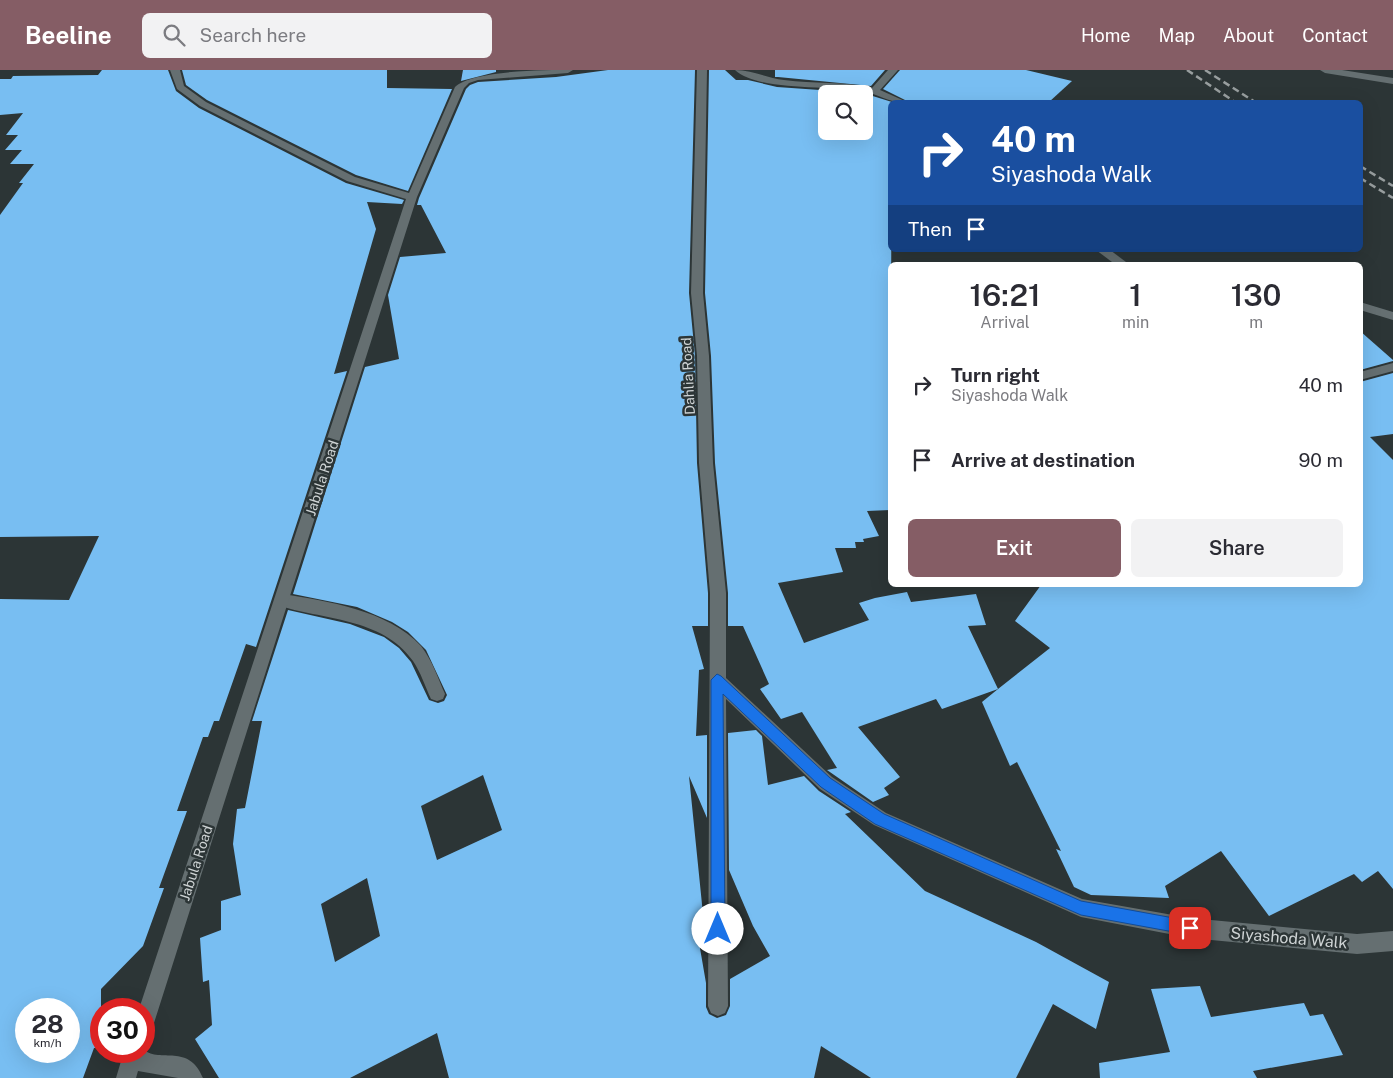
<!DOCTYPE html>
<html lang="en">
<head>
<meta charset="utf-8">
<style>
	body { margin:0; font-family:"Public Sans",sans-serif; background:#f2f2f3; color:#2b2b33; height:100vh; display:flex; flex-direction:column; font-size:19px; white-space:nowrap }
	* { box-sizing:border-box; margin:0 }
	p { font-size:16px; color:#7c7c81 }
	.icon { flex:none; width:28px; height:28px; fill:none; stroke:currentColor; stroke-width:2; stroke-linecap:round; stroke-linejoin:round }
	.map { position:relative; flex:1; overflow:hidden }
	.sheet { position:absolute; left:888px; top:192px; width:475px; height:325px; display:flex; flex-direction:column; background:#fff; border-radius:8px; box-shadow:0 5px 20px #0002 }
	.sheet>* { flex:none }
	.hud { position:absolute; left:888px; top:30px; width:475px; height:152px; border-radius:8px; box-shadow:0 5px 20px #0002; background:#1a4fa0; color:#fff; overflow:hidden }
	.controls { position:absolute; left:818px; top:15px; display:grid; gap:10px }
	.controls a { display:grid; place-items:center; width:55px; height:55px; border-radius:8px; background:#fff; box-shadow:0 5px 20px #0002; font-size:25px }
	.speed { position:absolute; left:15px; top:928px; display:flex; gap:10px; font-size:25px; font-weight:700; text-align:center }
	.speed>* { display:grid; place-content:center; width:65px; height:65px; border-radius:50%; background:#fff; box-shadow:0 5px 20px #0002; line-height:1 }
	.speed small { font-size:12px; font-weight:400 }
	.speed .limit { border:8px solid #d22; background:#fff; color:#111 }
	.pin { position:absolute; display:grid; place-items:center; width:42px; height:42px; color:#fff; margin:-21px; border-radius:10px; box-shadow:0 2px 8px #0006 }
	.me { position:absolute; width:55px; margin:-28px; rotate:0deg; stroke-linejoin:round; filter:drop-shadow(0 0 4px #0008) }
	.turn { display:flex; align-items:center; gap:18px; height:105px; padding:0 20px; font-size:22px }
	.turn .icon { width:65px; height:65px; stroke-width:2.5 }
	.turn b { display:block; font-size:35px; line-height:42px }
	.then { display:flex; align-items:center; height:48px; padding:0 20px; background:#0003; gap:10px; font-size:19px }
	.eta { display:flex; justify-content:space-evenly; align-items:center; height:85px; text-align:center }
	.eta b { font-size:30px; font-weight:600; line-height:35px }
	.primary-button { display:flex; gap:10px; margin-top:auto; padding:10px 20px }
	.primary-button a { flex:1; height:58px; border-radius:8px; background:#855d65; color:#fff; font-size:20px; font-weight:600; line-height:58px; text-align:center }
	.primary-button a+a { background:#f2f2f3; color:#2b2b33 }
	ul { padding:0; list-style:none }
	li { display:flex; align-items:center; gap:15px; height:75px; padding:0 20px }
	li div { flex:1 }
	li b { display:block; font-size:19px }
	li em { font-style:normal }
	header { display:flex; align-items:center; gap:30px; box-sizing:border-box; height:70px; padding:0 25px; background:#855d65; color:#fff }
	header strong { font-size:24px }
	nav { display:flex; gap:28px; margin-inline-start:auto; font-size:18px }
	.search { width:350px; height:45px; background:#f2f2f3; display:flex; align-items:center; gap:12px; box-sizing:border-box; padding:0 18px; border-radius:8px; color:#7c7c81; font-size:19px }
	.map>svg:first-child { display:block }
	.building { fill:#78bef2; fill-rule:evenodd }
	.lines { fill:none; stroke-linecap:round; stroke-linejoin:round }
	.lane { fill:#656f71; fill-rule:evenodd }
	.street { fill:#656f71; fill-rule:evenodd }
	.rail { stroke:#989e9f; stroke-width:2.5; stroke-dasharray:7 4; stroke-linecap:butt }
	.route { fill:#1a73e8; stroke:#114b97 }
	.labels { text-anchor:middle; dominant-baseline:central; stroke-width:5; stroke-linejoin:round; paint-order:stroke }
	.street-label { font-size:14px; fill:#ced3d4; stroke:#2c3536 }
	.near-street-label { font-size:16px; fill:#ced3d4; stroke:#2c3536 }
</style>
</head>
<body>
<header>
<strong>Beeline</strong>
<div class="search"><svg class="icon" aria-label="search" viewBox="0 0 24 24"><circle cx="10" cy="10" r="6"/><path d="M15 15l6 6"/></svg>Search here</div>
<nav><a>Home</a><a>Map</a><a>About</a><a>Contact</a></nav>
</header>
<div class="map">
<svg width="1393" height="1008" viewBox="0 0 1393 1008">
	<rect width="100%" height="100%" fill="#2c3536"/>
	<g class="building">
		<path d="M102 0H168L176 21 199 38 346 113 404 130 402 134 367 132 376 159 334 304 347 301 256 577 246 574 219 651H214L208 667H203L177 741H187L159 818H164L143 876 101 919V978H94L83 1008H0V529L69 530 99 466 0 467V145L23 113H19L34 94H10L22 80H5L18 65H6L23 43 0 45V9H11L13 6 98 5ZM26 939H69V981H26Z"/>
		<path d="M182 0H387V18L452 19 408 121 356 105 207 30 186 15Z"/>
		<path d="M463 0H496V2L461 11Z"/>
		<path d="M608 0H695L689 223 695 286 697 393 708 523V556H692L704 599 699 600 696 666 707 665V748L689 706 704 854 696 855 706 913V937L709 944 717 948 726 945 730 936V909L770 886 753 856 729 800 728 663 756 660 762 666 768 715 804 706 819 721 851 742 845 744 925 821 1036 872 1109 912 1096 959 1053 934 1016 1008H871L821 976 814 1008H449L437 963 350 1008H219L195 969 212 955 209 910 203 912 200 868 221 860V831L241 825 233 774 237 739 245 738 262 651H252L288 540 350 554 384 567 399 578 411 592 429 630 438 633 444 631 447 625 426 580 408 562 392 552 357 537 293 524 365 297 399 289 388 225 400 187 446 183 421 135H417L419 128 466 19 470 15 478 12 556 7ZM483 705 502 760 437 790 421 736ZM367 808 380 866 335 892 321 834Z"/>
		<path d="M709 0H725L736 10H748L777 17 863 23 892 32 890 440 867 441 879 466 863 469 864 472H855L856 478H835L843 502 778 513 804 573 869 550 859 533 875 528 907 522 911 532 976 524 986 555 968 556 998 619 1050 578 1015 551 1041 515H1360V312L1393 303V364L1370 367 1393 390V819L1378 801 1362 812 1354 804 1269 846 1221 781 1165 816 1169 828 1091 825 1074 817 1056 779 1061 781 1017 692 1010 696 982 632 998 619 942 639 936 629 858 657 900 707 884 718 889 725 873 732 827 700 837 698 802 642 781 649 760 619 769 614 743 556H728V523L715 393 711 286 705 223ZM826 24H864V61H826Z"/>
		<path d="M775 0H885L871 16 778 7H775Z"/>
		<path d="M900 0H1026L1072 11 1049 32H909L883 19Z"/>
		<path d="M1360 261 1393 290V291L1360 300Z"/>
		<path d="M1200 916 1211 947 1304 933 1310 946 1323 944 1343 985 1253 1001 1257 1008H1100L1099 993 1170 982 1151 919Z"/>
	</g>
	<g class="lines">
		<g class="lane">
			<path d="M1320 0H1342L1393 8V14L1325 3Z"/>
			<path d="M282 524C327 531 388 540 421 576 432 590 438 608 445 624L443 629 437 631 431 629C425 616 421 603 413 591 382 547 322 550 277 535L274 530 277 525Z"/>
		</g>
		<g class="street">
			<path d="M170 0H180L184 16 206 32 355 107 409 123 455 17C473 0 545 0 573 0L568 3 478 10 469 13 464 18 417 127 154 953 151 960 144 963V939H139L406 129 347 111 200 36 177 19Z"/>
			<path d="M697 0H707L703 223 709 286 713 393 726 523V608L832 707 886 743 1082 829 1190 848 1357 864 1393 861V881L1357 884 1190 868 1081 847 874 755 820 719 726 629 728 936 725 943 718 946 711 943 708 936 710 523 699 393 697 286 691 223Z"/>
			<path d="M735 0C752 0 767 8 784 10 814 14 843 11 872 18L888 0H898L880 20 907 32C891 34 878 24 863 21 830 15 759 22 735 0Z"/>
			<path d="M1096 180H1110L1130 195H1116Z"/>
			<path d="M1360 232 1393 242V250L1360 240Z"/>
			<path d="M1393 293V301L1360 310V302Z"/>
			<path d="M144 980C160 993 189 973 203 1008H178L138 1001 136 1008H116L124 981Z"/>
		</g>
		<g class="rail">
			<path d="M1187 0 1235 32"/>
			<path d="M1205 0 1255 32"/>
			<path d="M1360 96 1393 116"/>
			<path d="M1360 108 1393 128"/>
		</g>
	</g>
	<path class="route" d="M717 604 721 606 830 708 884 744 1081 831 1190 851 1196 853 1198 858 1196 863 1190 865 1081 845 875 754 821 717 723 624 725 859 723 864 718 866 713 864 711 859V610Z"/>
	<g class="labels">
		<g class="street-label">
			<text transform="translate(688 306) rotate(-93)">Dahlia Road</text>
			<text transform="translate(322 408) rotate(-72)">Jabula Road</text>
			<text transform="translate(196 793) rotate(-72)">Jabula Road</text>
		</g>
		<g class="near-street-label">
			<text transform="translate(1289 868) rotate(5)">Siyashoda Walk</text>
		</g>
	</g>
</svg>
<div class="controls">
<a><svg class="icon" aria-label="search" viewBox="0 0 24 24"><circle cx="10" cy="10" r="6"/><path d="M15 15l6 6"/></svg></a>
</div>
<div class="speed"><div>28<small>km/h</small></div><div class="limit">30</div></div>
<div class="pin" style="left:1190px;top:858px;background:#d93025"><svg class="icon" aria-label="arrive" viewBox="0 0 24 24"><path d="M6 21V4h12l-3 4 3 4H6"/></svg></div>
<svg class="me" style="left:718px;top:859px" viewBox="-20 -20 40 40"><circle r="19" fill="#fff"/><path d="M0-13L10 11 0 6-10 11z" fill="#1a73e8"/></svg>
<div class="hud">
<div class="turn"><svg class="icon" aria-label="right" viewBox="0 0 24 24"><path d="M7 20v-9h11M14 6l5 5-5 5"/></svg><div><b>40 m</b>Siyashoda Walk</div></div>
<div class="then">Then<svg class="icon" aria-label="arrive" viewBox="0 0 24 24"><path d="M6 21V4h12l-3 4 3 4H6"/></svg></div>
</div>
<section class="sheet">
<div class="eta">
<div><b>16:21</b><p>Arrival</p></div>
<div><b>1</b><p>min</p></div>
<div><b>130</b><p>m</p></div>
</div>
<ul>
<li><svg class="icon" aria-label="right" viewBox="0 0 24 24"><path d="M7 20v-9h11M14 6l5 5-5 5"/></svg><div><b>Turn right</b><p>Siyashoda Walk</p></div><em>40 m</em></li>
<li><svg class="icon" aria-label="arrive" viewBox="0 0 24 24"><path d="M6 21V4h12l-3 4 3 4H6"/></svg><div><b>Arrive at destination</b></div><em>90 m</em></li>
</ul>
<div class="primary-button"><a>Exit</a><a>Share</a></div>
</section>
</div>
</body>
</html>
